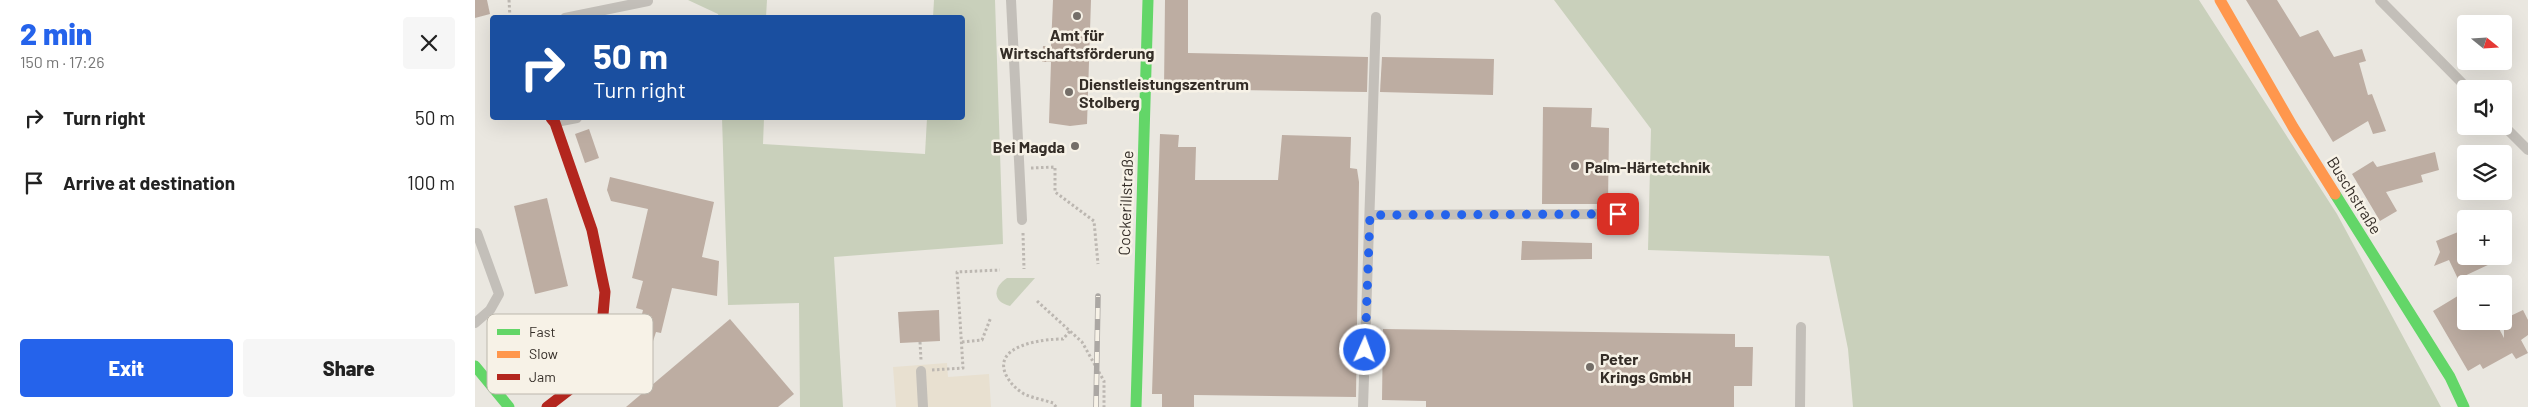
<!DOCTYPE html>
<html lang="en">
<head>
<meta charset="utf-8">
<style>
	body { margin:0; font-family:Barlow,sans-serif; background:#f6f6f6; color:#222; height:100vh; display:flex; flex-direction:column; font-size:19px; white-space:nowrap }
	* { box-sizing:border-box; margin:0 }
	p { font-size:16px; color:#767676 }
	.icon { flex:none; width:28px; height:28px; fill:none; stroke:currentColor; stroke-width:2; stroke-linecap:round; stroke-linejoin:round }
	.map { position:relative; flex:1; overflow:hidden }
	.panel { display:flex; flex-direction:column; background:#fff; width:475px }
	.panel>* { flex:none }
	.banner { position:absolute; left:15px; top:15px; width:475px; height:105px; border-radius:5px; box-shadow:0 5px 20px #0002; background:#1a4fa0; color:#fff; overflow:hidden }
	.needle { width:32px; rotate:108deg }
	.buttons { position:absolute; left:1982px; top:15px; display:grid; gap:10px }
	.buttons a { display:grid; place-items:center; width:55px; height:55px; border-radius:5px; background:#fff; box-shadow:0 5px 20px #0002; font-size:25px }
	.pin { position:absolute; display:grid; place-items:center; width:42px; height:42px; color:#fff; margin:-21px; border-radius:10px; box-shadow:0 2px 8px #0006 }
	.me { position:absolute; width:55px; margin:-28px; rotate:2deg; stroke-linejoin:round; filter:drop-shadow(0 0 4px #0008) }
	.turn { display:flex; align-items:center; gap:18px; height:105px; padding:0 20px; font-size:22px }
	.turn .icon { width:65px; height:65px; stroke-width:2.5 }
	.turn b { display:block; font-size:35px; line-height:42px }
	.round { display:grid; place-items:center; flex:none; width:52px; height:52px; border-radius:5px; background:#f6f6f6 }
	.head { display:flex; align-items:center; justify-content:space-between; height:85px; padding:0 20px }
	h1 { font-size:30px; font-weight:800; line-height:38px; color:#2563eb }
	.action { display:flex; gap:10px; margin-top:auto; padding:10px 20px }
	.action a { flex:1; height:58px; border-radius:5px; background:#2563eb; color:#fff; font-size:20px; font-weight:800; line-height:58px; text-align:center }
	.action a+a { background:#f6f6f6; color:#222 }
	ul { padding:0; list-style:none }
	li { display:flex; align-items:center; gap:15px; height:65px; padding:0 20px }
	li div { flex:1 }
	li b { display:block; font-size:19px }
	li em { font-style:normal }
	main { display:flex; flex:1; min-height:0 }
	.map>svg:first-child { display:block }
	.green { fill:#c9d0bb }
	.plaza { fill:#e8e0d0 }
	.building { fill:#bdada2 }
	.lines { fill:none; stroke-linecap:round; stroke-linejoin:round }
	.path { stroke:#bcb7b1; stroke-width:3; stroke-dasharray:2.5 2.5; stroke-linecap:butt }
	.lane { stroke:#c3bfb9; stroke-width:10 }
	.fast { stroke:#63d668; stroke-width:11 }
	.slow { stroke:#ff974d; stroke-width:11 }
	.jam { stroke:#b3261e; stroke-width:11 }
	.rail-casing { stroke:#aba7a3; stroke-width:5.5 }
	.rail { stroke:#f7f2e7; stroke-width:4; stroke-dasharray:11; stroke-linecap:butt }
	.route { stroke:#2563eb; stroke-width:9; stroke-dasharray:0 16.2 }
	.poi-dot { fill:#746e68; stroke:#f7f2e7; stroke-width:2 }
	.labels { text-anchor:middle; dominant-baseline:central; stroke-width:5; stroke-linejoin:round; paint-order:stroke }
	.poi-label { font-size:16px; font-weight:bold; fill:#342d27; stroke:#f7f2e7; text-anchor:start }
	.street-label { font-size:16px; fill:#342d27; stroke:#f7f2e7 }
	.key { fill:#f7f2e7; stroke:#bcb7ad; stroke-width:1 }
	.key-label { font-size:14px; fill:#342d27 }
</style>
</head>
<body>
<main>
<section class="panel">
<div class="head"><div><h1>2 min</h1><p>150 m · 17:26</p></div><a class="round"><svg class="icon" aria-label="close" viewBox="0 0 24 24"><path d="M6 6l12 12M18 6L6 18"/></svg></a></div>
<ul>
<li><svg class="icon" aria-label="right" viewBox="0 0 24 24"><path d="M7 20v-9h11M14 6l5 5-5 5"/></svg><div><b>Turn right</b></div><em>50 m</em></li>
<li><svg class="icon" aria-label="arrive" viewBox="0 0 24 24"><path d="M6 21V4h12l-3 4 3 4H6"/></svg><div><b>Arrive at destination</b></div><em>100 m</em></li>
</ul>
<div class="action"><a>Exit</a><a>Share</a></div>
</section>
<div class="map">
<svg width="2053" height="407" viewBox="0 0 2053 407">
	<rect width="100%" height="100%" fill="#eae7e0"/>
	<g class="green">
		<path d="M213 0H292L291 17H244L243 14Z"/>
		<path d="M459 0H520L528 244 359 257 368 407H325L324 303 253 305 247 118H289L288 144 450 154 452 118H488V18L458 17Z"/>
		<path d="M1079 0H1724L1862 214 1966 407H1378L1373 349 1354 256 1173 250 1176 129Z"/>
		<path d="M532 278H560L535 306C517 302 518 287 532 278Z"/>
	</g>
	<path class="plaza" d="M472 363 473 377 514 374 516 407H421L418 367Z"/>
	<g class="building">
		<path d="M0 0H12L15 14 0 18Z"/>
		<path d="M578 0H616L612 124 595 126 574 123 576 62H567L568 46H576Z"/>
		<path d="M690 0H713V53L893 57 892 92 689 89Z"/>
		<path d="M1771 0H1802L1825 37 1843 30 1859 57 1887 49 1891 61 1884 63 1893 95 1897 94 1911 131 1898 134 1893 121 1858 142Z"/>
		<path d="M907 57 1019 59 1018 95 905 92Z"/>
		<path d="M1068 107 1117 108 1116 127 1134 128 1133 204H1067Z"/>
		<path d="M114 129 124 158 110 163 100 134Z"/>
		<path d="M685 134 704 135 703 147H721L720 180H803L807 135 876 137 875 168 882 169 884 182 881 397 719 395V407H687V394H677Z"/>
		<path d="M1960 152 1964 170 1946 175 1948 182 1911 192 1922 211 1905 221 1877 174 1898 161 1902 167Z"/>
		<path d="M135 177 239 202 227 257 244 261 242 296 197 288 186 333 181 332 167 375 142 367 152 339 160 342 168 310 161 308 168 281 157 278 173 209 136 201 132 190Z"/>
		<path d="M72 198 93 286 60 294 39 206Z"/>
		<path d="M1988 230 1991 238V256H2032L1983 279 1974 260 1959 266 1965 252 1961 241Z"/>
		<path d="M1047 241 1117 243V259L1046 260Z"/>
		<path d="M1991 291V321H2020L2029 338V319L2048 310 2053 320V335L2046 340 2053 353 2041 359 2037 353 2008 369 2005 364 1993 371 1958 311Z"/>
		<path d="M464 310 465 341 425 343 423 312Z"/>
		<path d="M255 319 319 394 303 407H151Z"/>
		<path d="M908 329 1260 334V347H1278L1277 386H1259V407H951V401L907 400Z"/>
	</g>
	<g class="lines">
		<g class="path">
			<path d="M34 0 35 18"/>
			<path d="M556 168 580 167V192L619 221 623 264"/>
			<path d="M548 233 549 269"/>
			<path d="M562 301 607 342 629 381V407"/>
			<path d="M445 342 446 360"/>
			<path d="M487 342 507 340 516 317"/>
			<path d="M457 370 488 368 482 272 525 270"/>
			<path d="M581 407 578 403C569 400 558 398 549 394 541 389 535 383 531 375 517 345 568 339 588 339L595 331"/>
		</g>
		<g class="lane">
			<path d="M536 0 547 220"/>
			<path d="M1905 0 1993 89"/>
			<path d="M90 18 173 1"/>
			<path d="M81 122 102 118"/>
			<path d="M2029 126 2053 150"/>
			<path d="M895 215 1143 214"/>
			<path d="M0 323 15 310 24 294 2 233"/>
			<path d="M446 371 448 407"/>
			<path d="M888 407 901 17"/>
			<path d="M1325 407 1326 327"/>
		</g>
		<g class="fast">
			<path d="M1860 194 1975 377 1989 407"/>
			<path d="M0 366 34 407"/>
			<path d="M661 407 673 0"/>
		</g>
		<path class="slow" d="M1745 0 1818 127 1860 194"/>
		<path class="jam" d="M72 407 98 387 126 337 130 292 117 230 80 123 76 118"/>
		<g class="rail-casing">
			<path id="rail" d="M621 407 623 296"/>
		</g>
		<use href="#rail" class="rail"/>
	</g>
	<g class="lines">
		<path class="route" d="M890 350 895 215 1143 214"/>
	</g>
	<g class="poi-dot">
		<circle cx="602" cy="16" r="5"/>
		<circle cx="594" cy="92" r="5"/>
		<circle cx="600" cy="146" r="5"/>
		<circle cx="1100" cy="166" r="5"/>
		<circle cx="1115" cy="367" r="5"/>
	</g>
	<g class="labels">
		<g class="poi-label">
			<text x="602" y="34" text-anchor="middle">Amt für<tspan x="602" dy="18">Wirtschaftsförderung</tspan></text>
			<text x="604" y="83">Dienstleistungszentrum<tspan x="604" dy="18">Stolberg</tspan></text>
			<text x="590" y="146" text-anchor="end">Bei Magda</text>
			<text x="1110" y="166">Palm-Härtetchnik</text>
			<text x="1125" y="358">Peter<tspan x="1125" dy="18">Krings GmbH</tspan></text>
		</g>
		<g class="street-label">
			<text transform="translate(1880 195) rotate(58)">Buschstraße</text>
			<text transform="translate(650 203) rotate(-88)">Cockerillstraße</text>
		</g>
	</g>
	<rect x="12" y="314" width="166" height="80" rx="8" class="key"/>
	<rect x="22" y="329" width="23" height="6" fill="#63d668"/>
	<rect x="22" y="351" width="23" height="7" fill="#ff974d"/>
	<rect x="22" y="374" width="23" height="6" fill="#b3261e"/>
	<g class="key-label">
		<text x="54" y="337">Fast</text>
		<text x="54" y="359">Slow</text>
		<text x="54" y="382">Jam</text>
	</g>
</svg>
<div class="buttons">
<a><svg class="needle" viewBox="-14 -14 28 28"><path d="M0-13l5 13h-10z" fill="#e53935"/><path d="M0 13l5-13h-10z" fill="#767676"/></svg></a>
<a><svg class="icon" aria-label="sound" viewBox="0 0 24 24"><path d="M4 9h4l5-4v14l-5-4H4zM17 9q2 3 0 6"/></svg></a>
<a><svg class="icon" aria-label="layers" viewBox="0 0 24 24"><path d="M12 4l9 5-9 5-9-5zM3 14l9 5 9-5"/></svg></a>
<a>+</a>
<a>−</a>
</div>
<div class="pin" style="left:1143px;top:214px;background:#d93025"><svg class="icon" aria-label="arrive" viewBox="0 0 24 24"><path d="M6 21V4h12l-3 4 3 4H6"/></svg></div>
<svg class="me" style="left:890px;top:350px" viewBox="-20 -20 40 40"><circle r="17" fill="#2563eb" stroke="#fff" stroke-width="3"/><path d="M0-11L8 9 0 5-8 9z" fill="#fff"/></svg>
<div class="banner">
<div class="turn"><svg class="icon" aria-label="right" viewBox="0 0 24 24"><path d="M7 20v-9h11M14 6l5 5-5 5"/></svg><div><b>50 m</b>Turn right</div></div>
</div>
</div>
</main>
</body>
</html>
